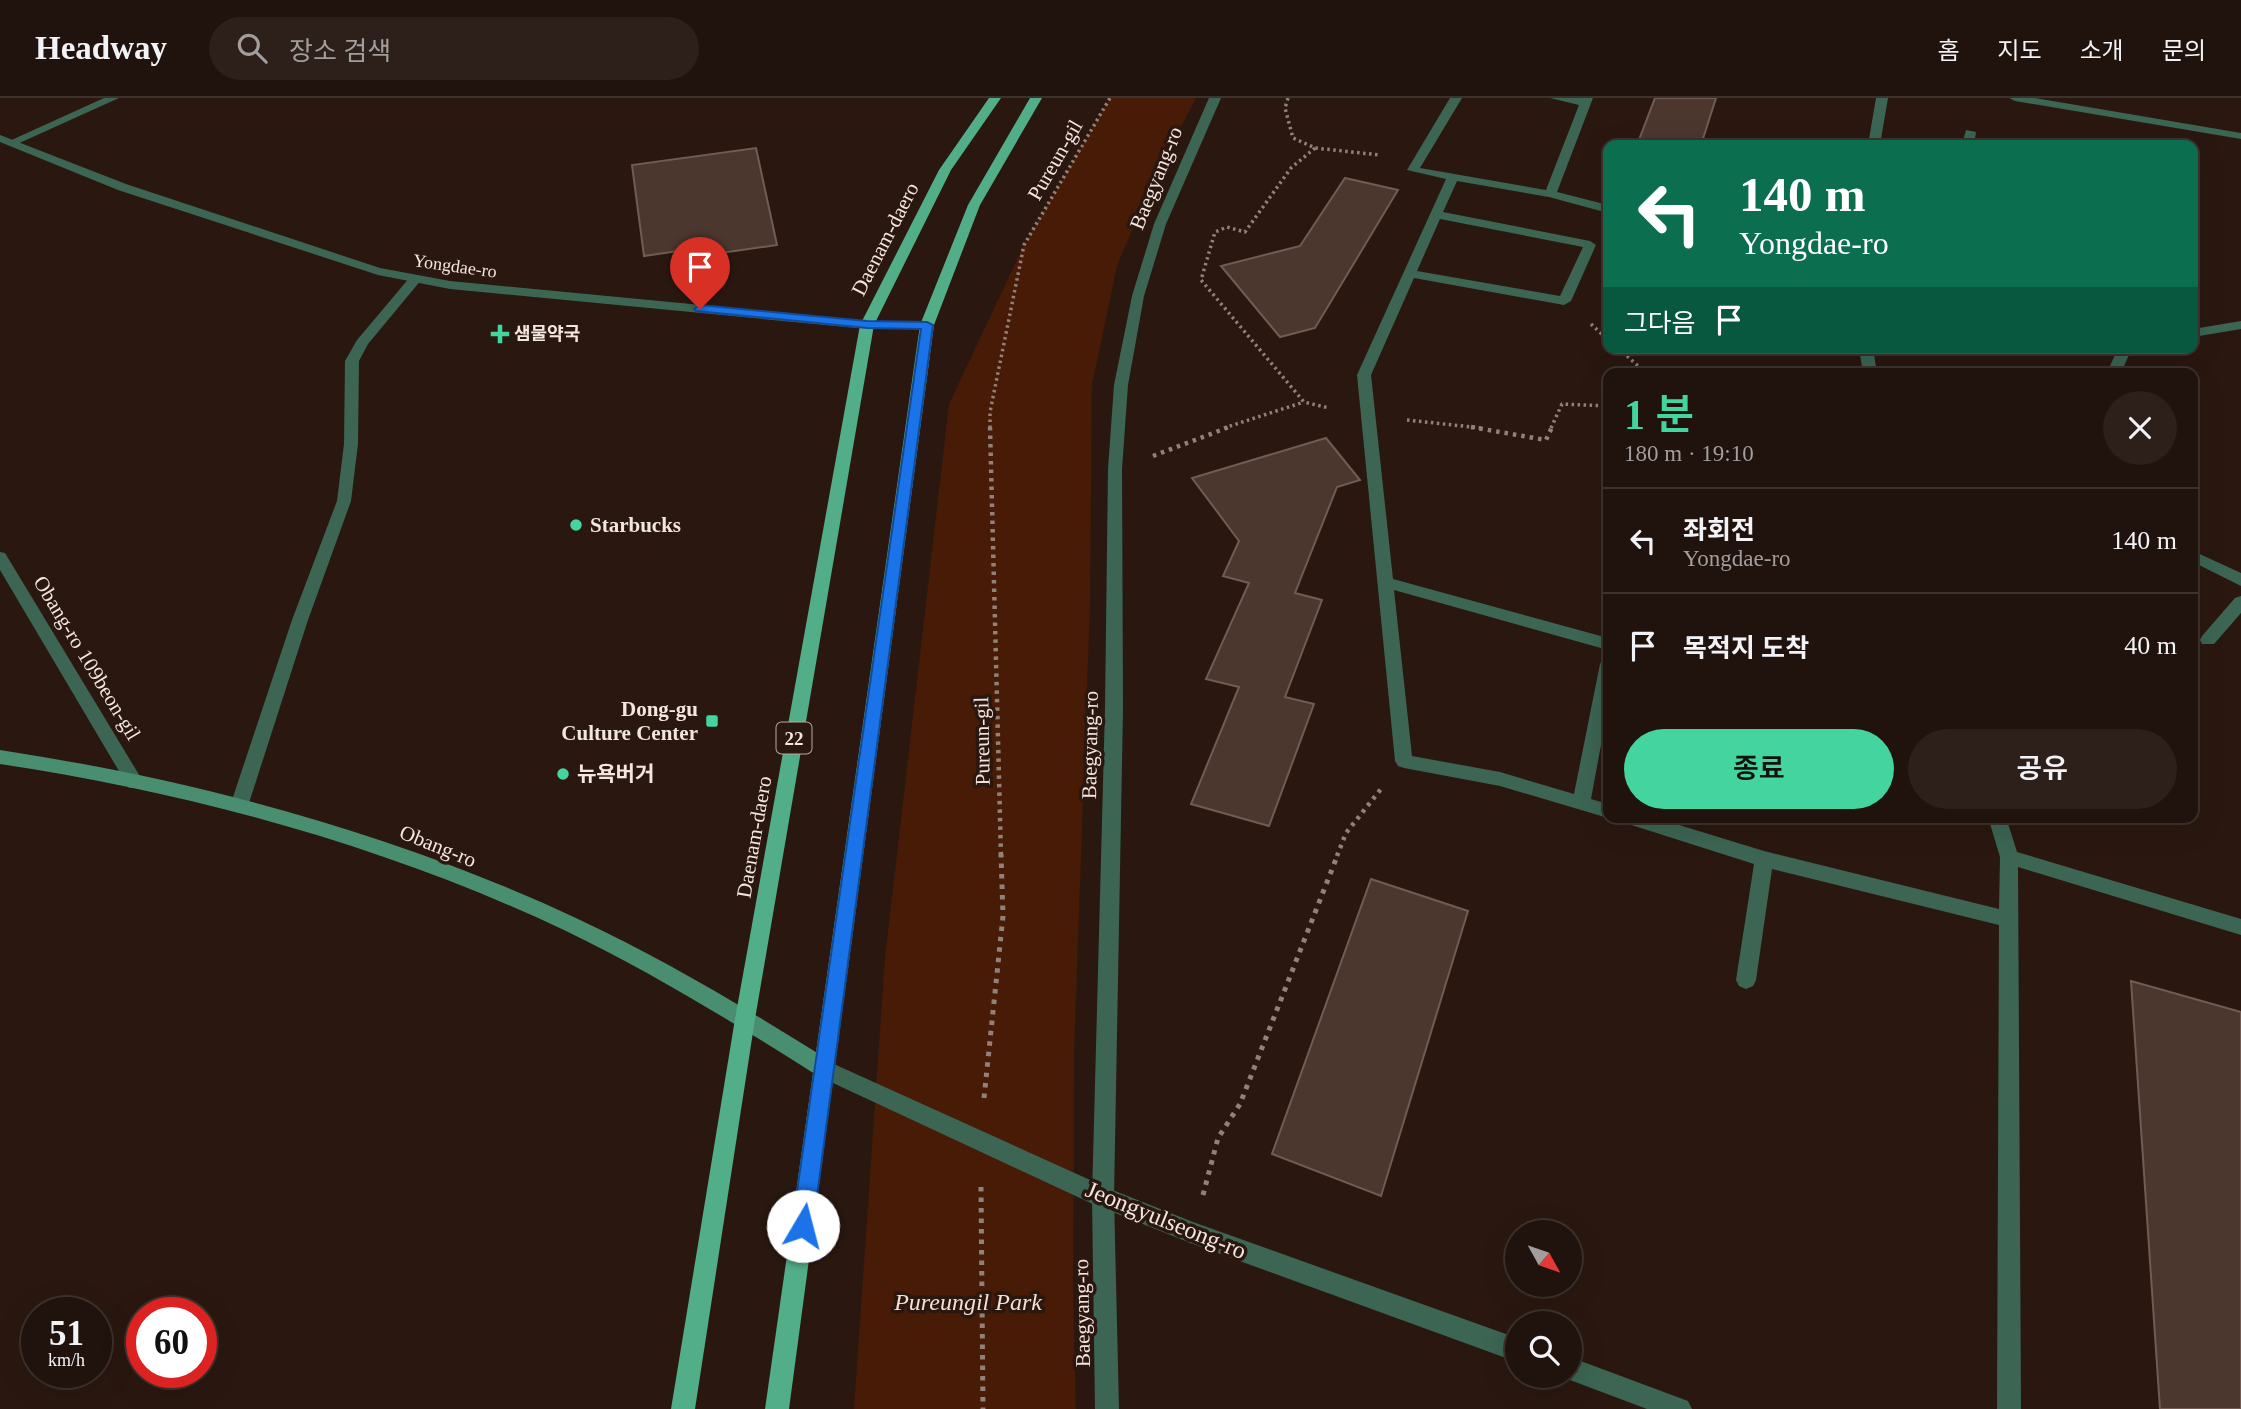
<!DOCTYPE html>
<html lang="ko">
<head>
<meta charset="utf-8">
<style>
	body { margin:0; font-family:"Times New Roman","Noto Sans KR",serif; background:#2d201a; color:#f1f3f6; height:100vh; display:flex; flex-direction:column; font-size:26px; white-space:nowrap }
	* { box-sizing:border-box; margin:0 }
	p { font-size:23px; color:#a29e9d }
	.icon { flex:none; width:38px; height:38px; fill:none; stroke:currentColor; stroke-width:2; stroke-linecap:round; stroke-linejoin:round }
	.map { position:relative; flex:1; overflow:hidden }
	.side { position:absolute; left:1603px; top:270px; width:595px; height:455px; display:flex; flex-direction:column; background:#20120c; border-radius:14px; box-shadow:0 7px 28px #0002,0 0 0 2px #3d322d }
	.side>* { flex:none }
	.guide { position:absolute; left:1603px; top:42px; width:595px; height:214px; border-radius:14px; box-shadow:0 7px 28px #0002,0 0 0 2px #3d322d; background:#0b6e4f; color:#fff; overflow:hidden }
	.needle { width:46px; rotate:130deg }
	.buttons { position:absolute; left:1505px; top:1122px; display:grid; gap:14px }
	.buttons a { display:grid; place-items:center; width:77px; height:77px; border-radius:50%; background:#20120c; box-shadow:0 7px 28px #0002,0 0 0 2px #3d322d; font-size:35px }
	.speed { position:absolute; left:21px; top:1199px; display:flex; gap:14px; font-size:35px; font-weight:700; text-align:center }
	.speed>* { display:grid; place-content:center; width:91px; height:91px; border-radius:50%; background:#20120c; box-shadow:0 7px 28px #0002,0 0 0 2px #3d322d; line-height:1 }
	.speed small { font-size:18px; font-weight:400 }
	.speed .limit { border:10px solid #d22; background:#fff; color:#111 }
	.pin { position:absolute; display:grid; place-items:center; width:60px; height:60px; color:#fff; margin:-72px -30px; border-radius:50% 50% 50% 0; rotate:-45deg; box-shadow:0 0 7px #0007 }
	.pin .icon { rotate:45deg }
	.me { position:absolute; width:77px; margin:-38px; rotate:8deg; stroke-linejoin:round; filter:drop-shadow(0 0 5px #0008) }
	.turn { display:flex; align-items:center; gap:24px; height:147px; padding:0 21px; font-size:32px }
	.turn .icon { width:91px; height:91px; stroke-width:2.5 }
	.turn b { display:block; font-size:49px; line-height:60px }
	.then { display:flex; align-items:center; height:66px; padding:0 21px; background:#0003; gap:14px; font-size:26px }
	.round { display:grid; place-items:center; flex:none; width:74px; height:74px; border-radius:37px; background:#2d201a }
	.headline { display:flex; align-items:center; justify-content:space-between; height:119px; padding:0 21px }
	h1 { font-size:42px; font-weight:600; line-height:52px; color:#43d4a0 }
	.primary-button { display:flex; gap:14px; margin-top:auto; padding:14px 21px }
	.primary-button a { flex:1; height:80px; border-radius:42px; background:#43d4a0; color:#111; font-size:28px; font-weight:600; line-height:80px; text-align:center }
	.primary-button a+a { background:#2d201a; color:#f1f3f6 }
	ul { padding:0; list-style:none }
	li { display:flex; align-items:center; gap:21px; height:105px; padding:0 21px; border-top:2px solid #3d322d }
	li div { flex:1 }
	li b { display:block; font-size:26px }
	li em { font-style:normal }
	header { display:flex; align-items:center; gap:42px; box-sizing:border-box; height:98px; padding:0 35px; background:#20120c; border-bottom:2px solid #3d322d }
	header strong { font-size:33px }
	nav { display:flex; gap:38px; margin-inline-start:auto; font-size:24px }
	.search { width:490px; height:63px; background:#2d201a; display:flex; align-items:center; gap:18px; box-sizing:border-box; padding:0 24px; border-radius:38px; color:#a29e9d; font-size:26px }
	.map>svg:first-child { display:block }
	.green { fill:#471b05 }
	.building { fill:#4b372e; stroke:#725b52; stroke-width:2 }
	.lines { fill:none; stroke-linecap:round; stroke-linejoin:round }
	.path-far2 { stroke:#91817a; stroke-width:3.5; stroke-dasharray:2.5 3.5; stroke-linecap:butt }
	.path-far1 { stroke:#91817a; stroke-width:4.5; stroke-dasharray:3.5 5; stroke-linecap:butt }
	.path { stroke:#91817a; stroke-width:5; stroke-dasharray:4.5 6; stroke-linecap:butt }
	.service { fill:#3c6553; fill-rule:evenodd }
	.minor { fill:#3c6553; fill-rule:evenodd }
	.tertiary { fill:#3c6553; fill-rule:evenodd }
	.secondary { fill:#498e71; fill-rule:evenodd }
	.primary { fill:#52ad89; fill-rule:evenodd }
	.route { fill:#1a73e8; stroke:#114b97; stroke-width:2 }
	.poi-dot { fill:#43d4a0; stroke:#2a1810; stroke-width:2.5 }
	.labels { text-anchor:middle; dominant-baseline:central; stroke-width:7; stroke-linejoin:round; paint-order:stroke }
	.far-street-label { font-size:18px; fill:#f3e5e0; stroke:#2a1810 }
	.far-poi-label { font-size:18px; font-weight:bold; fill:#f3e5e0; stroke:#2a1810; text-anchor:start }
	.shield { fill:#2a1810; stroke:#b7a8a2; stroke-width:2 }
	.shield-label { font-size:19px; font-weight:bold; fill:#f3e5e0 }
	.street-label { font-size:21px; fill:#f3e5e0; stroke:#2a1810 }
	.poi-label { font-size:21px; font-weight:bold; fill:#f3e5e0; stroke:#2a1810; text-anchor:start }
	.near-street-label { font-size:24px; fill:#f3e5e0; stroke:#2a1810 }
	.near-park-label { font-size:24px; font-style:italic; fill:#f6ded3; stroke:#2a1810 }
</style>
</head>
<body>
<header>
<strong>Headway</strong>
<div class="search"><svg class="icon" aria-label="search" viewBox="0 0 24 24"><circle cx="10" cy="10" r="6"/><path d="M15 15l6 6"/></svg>장소 검색</div>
<nav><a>홈</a><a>지도</a><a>소개</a><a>문의</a></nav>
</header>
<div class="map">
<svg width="2241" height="1311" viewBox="0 0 2241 1311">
	<rect width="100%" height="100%" fill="#2a1810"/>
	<path class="green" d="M1110 0H1196L1153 82 1117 168 1092 287 1090 506 1074 954 1073 1197 1076 1311H854L885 860 949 306 1024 147Z"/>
	<g class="building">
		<path d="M1655 0H1716L1701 47H1637Z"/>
		<path d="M756 50 777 147 707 157 706 149 644 158 632 67Z"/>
		<path d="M1345 80 1398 92 1315 230 1280 239 1221 168 1300 148Z"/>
		<path d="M1326 340 1360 382 1337 389 1295 495 1322 502 1285 599 1314 606 1269 728 1191 706 1239 589 1206 581 1249 485 1223 478 1239 443 1192 380Z"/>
		<path d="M1371 781 1468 813 1381 1098 1272 1056Z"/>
		<path d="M2131 883 2241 914V1311H2160Z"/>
	</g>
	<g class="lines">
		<g class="path-far2">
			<path d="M1288 0 1285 10 1293 40 1315 50 1380 57"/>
			<path d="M1315 50 1291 70 1245 134 1227 129 1215 134 1201 182 1304 304 1329 310"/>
			<path d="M1591 226 1608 242"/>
			<path d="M1618 250 1646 275"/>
			<path d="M1407 322 1481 330"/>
			<path d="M990 330V314L1024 147 1110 0"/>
			<path d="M1224 330 1304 304"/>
			<path d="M1551 330 1562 306 1608 308"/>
		</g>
		<g class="path-far1">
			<path d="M990 329 1001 758"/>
			<path d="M1471 329 1546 342 1552 329"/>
			<path d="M1153 358 1229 329"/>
			<path d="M1337 758 1346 735 1381 691"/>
		</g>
		<g class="path">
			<path d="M984 1000 1003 818 1001 756"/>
			<path d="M981 1089 983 1311"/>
			<path d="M1203 1097 1218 1040 1240 1006 1338 756"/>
		</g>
		<g class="service">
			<path d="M1450 0H1462L1420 70 1546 92 1579 7 1550 0H1593L1557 94 1608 107V115L1549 99 1457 83 1443 114 1590 143 1596 147 1571 203 1564 207 1414 180 1371 277 1393 481 1608 540V552L1394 492 1412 658 1500 674 1574 696 1600 566 1602 562 1608 560V609L1591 701 1608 706V719H1611L1608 720 1500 688 1404 670 1398 668 1395 663 1357 277 1446 81 1407 72ZM1440 121 1583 149 1560 198 1417 173Z"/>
			<path d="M1876 0H1888L1880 47H1868Z"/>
			<path d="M1966 32 1976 34 1974 47H1962Z"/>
			<path d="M416 177 422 181 368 246 359 263 358 346 351 403 308 522 248 708 245 713 239 715 233 713 230 708 292 522 337 403 344 346 345 263 357 242 411 178Z"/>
			<path d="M2241 223V231L2193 239V231Z"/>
			<path d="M1859 250H1873L1877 275H1863Z"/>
			<path d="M2118 250H2132L2121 275H2107Z"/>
			<path d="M2193 453 2241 475V488L2193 464Z"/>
			<path d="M0 454 5 455 141 680 144 685 141 690H129L0 472Z"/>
			<path d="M2241 498V515L2214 546H2202L2200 542 2202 538 2235 500Z"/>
			<path d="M1619 719H1653L1764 753 1999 811 2000 759 1988 719H2006L2017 754 2241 821V837L2018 769 2021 1311H1997L1999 827 1772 771 1756 882 1753 888 1746 891 1739 888 1736 882 1754 766 1622 724Z"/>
		</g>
		<g class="minor">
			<path d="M104 0H119L15 47 5 45Z"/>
			<path d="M2009 0H2035L2241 35V41L2015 3Z"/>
			<path d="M825 962 1110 1091 1193 1124 1517 1240V1264L1193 1146 1095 1107 818 978 815 971 818 964Z"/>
			<path d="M1570 1259 1688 1303 1692 1311H1647L1562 1279 1570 1278Z"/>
		</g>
		<g class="tertiary">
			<path d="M1209 0H1221L1166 126 1144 198 1128 287 1122 371 1123 610 1114 1099 1119 1311H1095L1092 1099 1105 610 1108 371 1114 287 1132 198 1154 126Z"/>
			<path d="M0 37 126 86 380 170 450 183 867 223H927L934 227 927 231H867L450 191 378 177 118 92 0 44Z"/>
		</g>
		<path class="secondary" d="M0 652C198 682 397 736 578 821 666 862 750 913 832 964L835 971 832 978 825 980 818 978C736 926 653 875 566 833 389 749 193 695 0 666Z"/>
		<g class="primary">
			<path d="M989 0H1001L951 72 874 227 755 921 695 1311H671L735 921 860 227 939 72Z"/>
			<path d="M1030 0H1042L980 107 934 227 789 1311H765L920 227 968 107Z"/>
		</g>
	</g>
	<path class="route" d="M700 207 867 223 927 224 933 227 813 1128 810 1135 803 1138 795 1135 792 1128 921 231 867 230 696 213 694 211Z"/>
	<g class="poi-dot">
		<path d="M496.5 225.5h7v7h7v7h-7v7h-7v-7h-7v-7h7z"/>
		<circle cx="576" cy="427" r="7"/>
		<rect x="705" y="616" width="14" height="14" rx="3.5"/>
		<circle cx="563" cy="676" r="7"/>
	</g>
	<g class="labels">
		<g class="far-street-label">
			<text transform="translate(455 168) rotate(8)">Yongdae-ro</text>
		</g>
		<g class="far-poi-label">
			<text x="514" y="236">샘물약국</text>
		</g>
		<rect class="shield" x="776.5" y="624.5" width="35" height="31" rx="5"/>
		<g class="shield-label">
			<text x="794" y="640">22</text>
		</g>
		<g class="street-label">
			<text transform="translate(1055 62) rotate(-60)">Pureun-gil</text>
			<text transform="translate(1156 80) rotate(-68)">Baegyang-ro</text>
			<text transform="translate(885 141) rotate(-63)">Daenam-daero</text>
			<text transform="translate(87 560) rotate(59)">Obang-ro 109beon-gil</text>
			<text transform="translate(982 643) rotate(-91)">Pureun-gil</text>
			<text transform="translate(1090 647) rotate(-89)">Baegyang-ro</text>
			<text transform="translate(754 739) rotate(-80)">Daenam-daero</text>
			<text transform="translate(438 748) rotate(22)">Obang-ro</text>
			<text transform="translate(1082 1215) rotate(-91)">Baegyang-ro</text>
		</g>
		<g class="poi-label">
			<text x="590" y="427">Starbucks</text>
			<text x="698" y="611" text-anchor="end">Dong-gu<tspan x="698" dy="24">Culture Center</tspan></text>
			<text x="577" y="676">뉴욕버거</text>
		</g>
		<g class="near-street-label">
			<text transform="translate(1166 1122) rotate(22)">Jeongyulseong-ro</text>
		</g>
		<g class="near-park-label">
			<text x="968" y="1204">Pureungil Park</text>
		</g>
	</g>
</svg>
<div class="buttons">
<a><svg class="needle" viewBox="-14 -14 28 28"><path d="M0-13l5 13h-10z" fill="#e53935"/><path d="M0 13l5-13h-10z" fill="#a29e9d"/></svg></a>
<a><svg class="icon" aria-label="search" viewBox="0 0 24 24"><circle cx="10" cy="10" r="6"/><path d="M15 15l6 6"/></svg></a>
</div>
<div class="speed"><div>51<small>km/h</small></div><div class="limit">60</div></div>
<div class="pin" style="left:700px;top:211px;background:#d93025"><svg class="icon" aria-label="arrive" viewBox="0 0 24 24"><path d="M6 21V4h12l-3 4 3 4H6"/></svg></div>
<svg class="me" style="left:803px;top:1128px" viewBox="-20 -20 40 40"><circle r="19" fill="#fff"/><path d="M0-13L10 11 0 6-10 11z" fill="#1a73e8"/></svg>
<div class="guide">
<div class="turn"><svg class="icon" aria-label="left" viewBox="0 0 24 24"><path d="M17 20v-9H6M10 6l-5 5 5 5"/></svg><div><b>140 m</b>Yongdae-ro</div></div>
<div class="then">그다음<svg class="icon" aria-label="arrive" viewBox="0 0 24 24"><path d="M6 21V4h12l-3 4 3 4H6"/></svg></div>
</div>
<section class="side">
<div class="headline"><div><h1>1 분</h1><p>180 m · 19:10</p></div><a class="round"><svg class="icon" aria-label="close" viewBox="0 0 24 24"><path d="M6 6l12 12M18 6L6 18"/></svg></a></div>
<ul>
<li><svg class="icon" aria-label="left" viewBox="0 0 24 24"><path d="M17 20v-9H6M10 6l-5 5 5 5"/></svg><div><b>좌회전</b><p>Yongdae-ro</p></div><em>140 m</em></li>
<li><svg class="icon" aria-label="arrive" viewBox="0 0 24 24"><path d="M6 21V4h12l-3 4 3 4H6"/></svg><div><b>목적지 도착</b></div><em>40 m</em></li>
</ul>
<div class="primary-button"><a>종료</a><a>공유</a></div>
</section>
</div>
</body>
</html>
